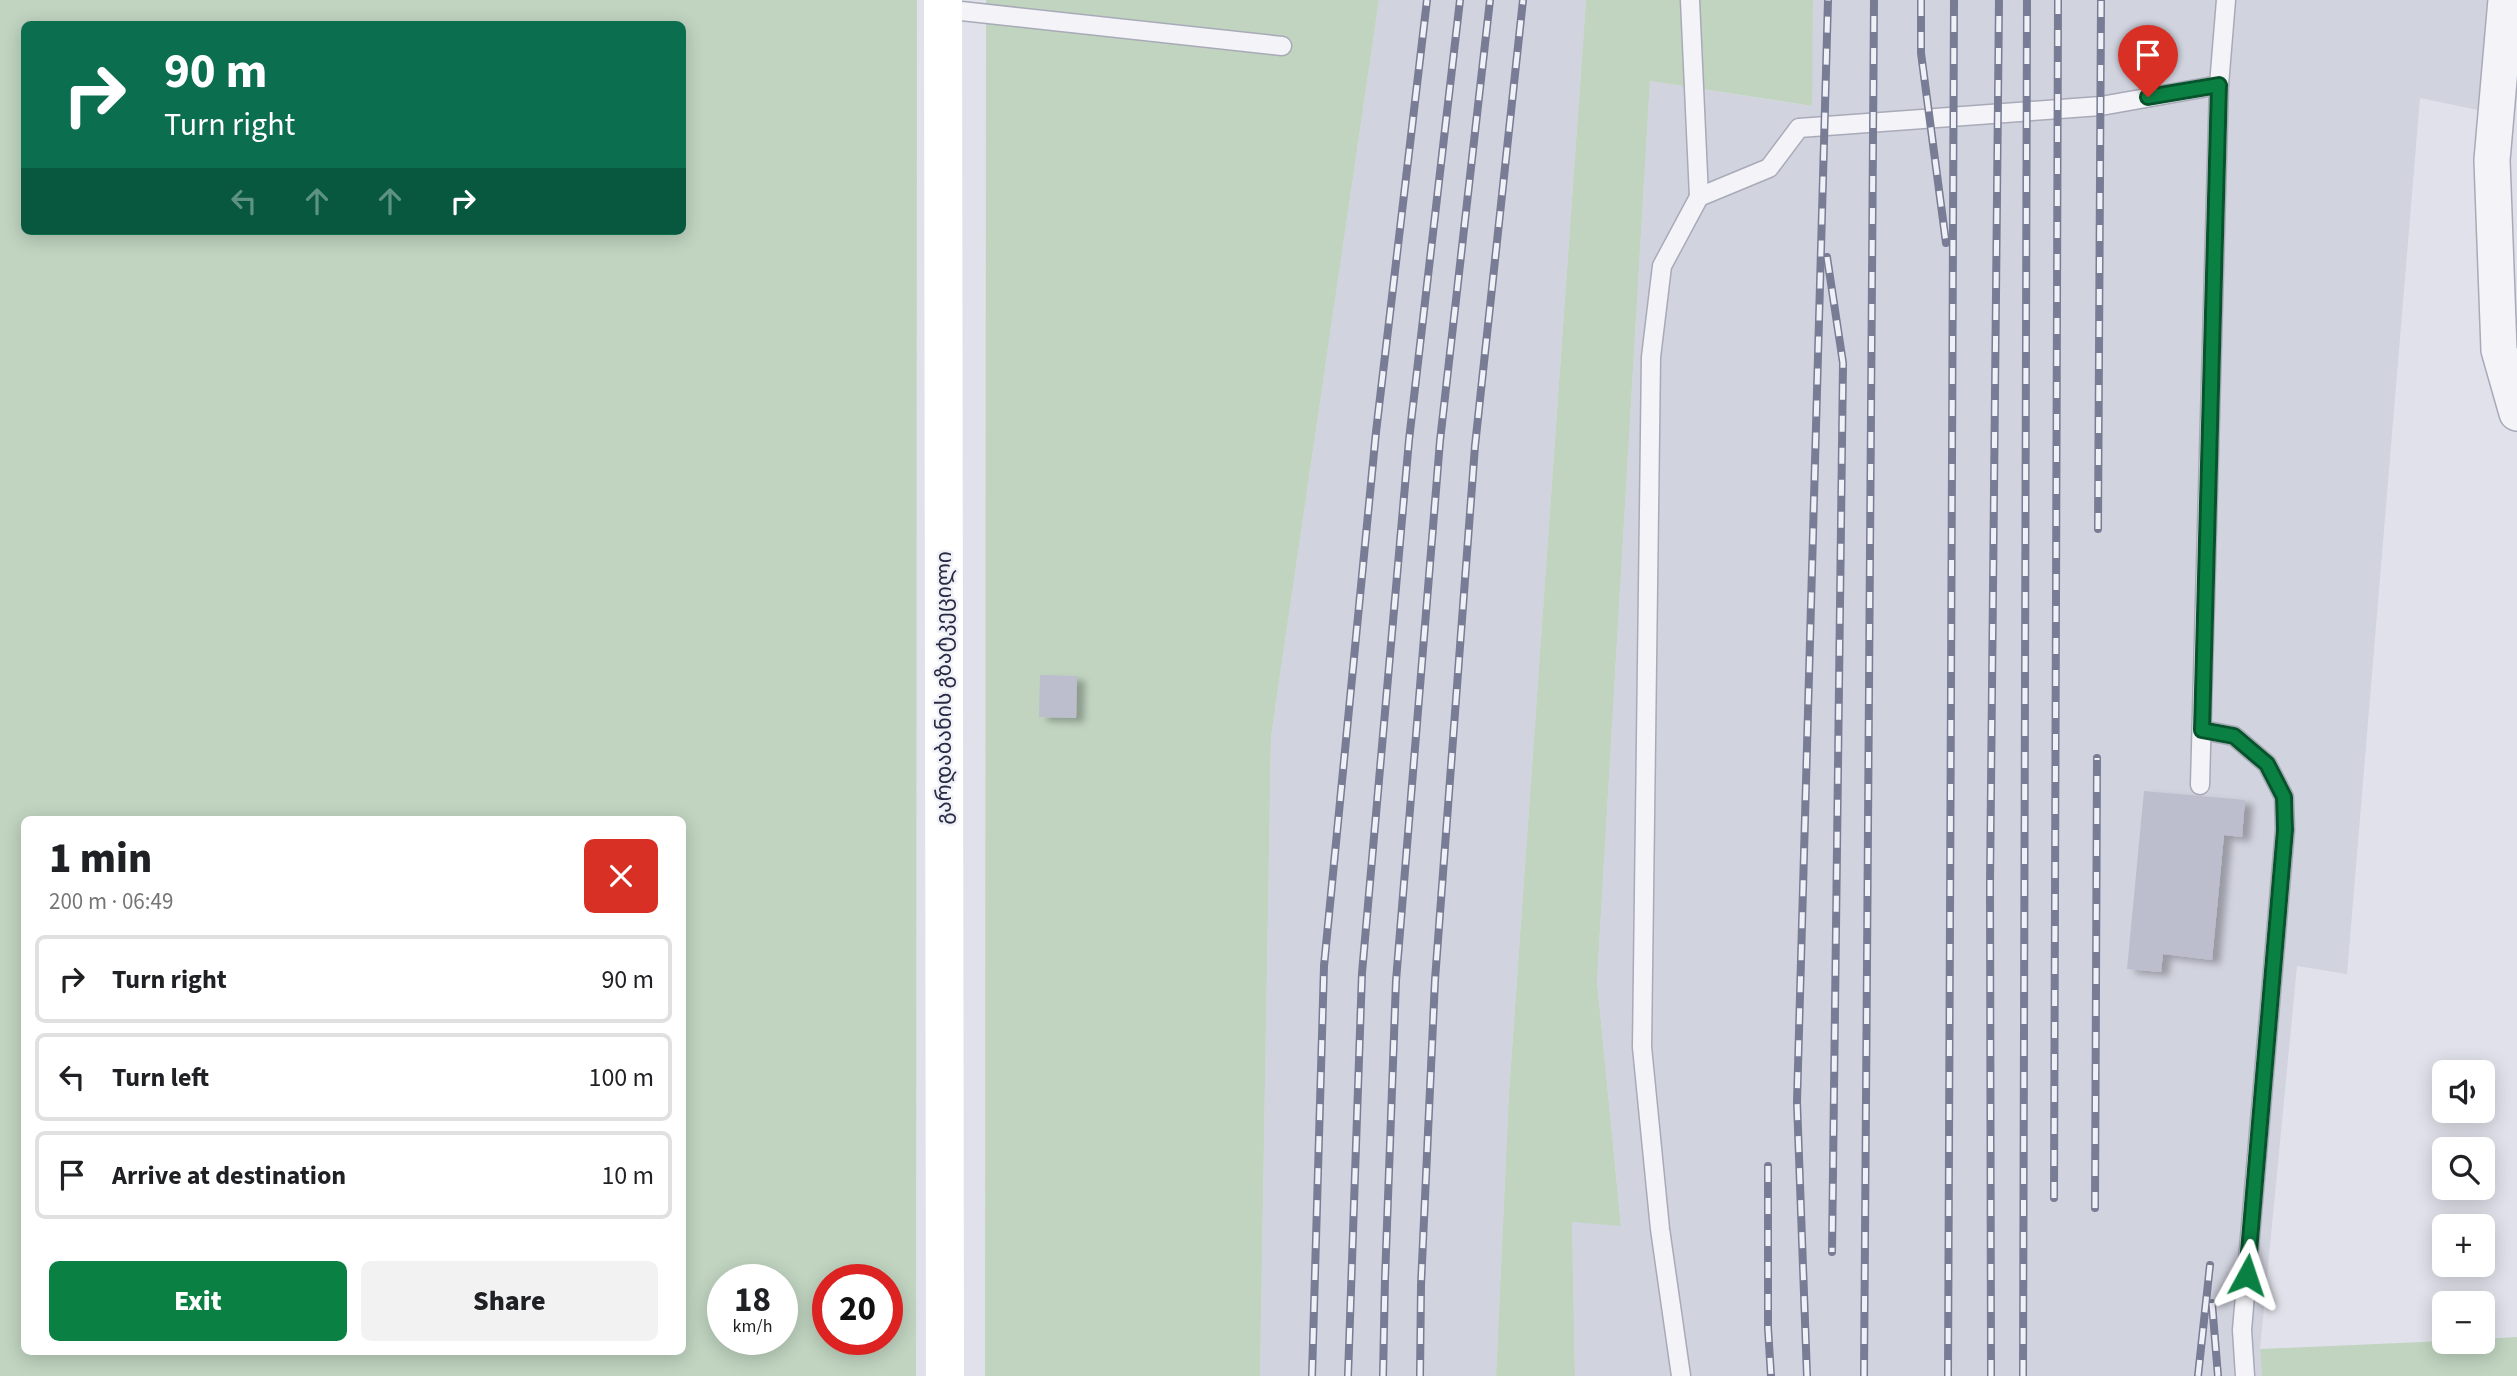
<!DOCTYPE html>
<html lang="en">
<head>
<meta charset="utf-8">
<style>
	body { margin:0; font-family:"Source Sans 3","Noto Sans Georgian",sans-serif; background:#f2f2f2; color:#202124; height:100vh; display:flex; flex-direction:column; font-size:26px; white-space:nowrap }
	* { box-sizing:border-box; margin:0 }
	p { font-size:23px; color:#757577 }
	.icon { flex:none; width:38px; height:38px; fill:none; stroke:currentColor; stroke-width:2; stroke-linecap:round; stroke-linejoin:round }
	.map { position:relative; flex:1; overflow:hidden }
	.sheet { position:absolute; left:21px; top:816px; width:665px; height:539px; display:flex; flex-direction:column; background:#fff; border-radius:10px; box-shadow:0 4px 18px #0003 }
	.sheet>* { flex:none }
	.hud { position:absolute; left:21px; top:21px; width:665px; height:214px; border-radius:10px; box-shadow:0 4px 18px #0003; background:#0b6e4f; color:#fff; overflow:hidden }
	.buttons { position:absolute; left:2432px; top:1060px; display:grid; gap:14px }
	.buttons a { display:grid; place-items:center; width:63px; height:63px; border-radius:10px; background:#fff; box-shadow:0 4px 18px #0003; font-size:35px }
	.speed { position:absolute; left:707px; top:1264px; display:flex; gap:14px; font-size:35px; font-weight:700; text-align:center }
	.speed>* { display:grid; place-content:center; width:91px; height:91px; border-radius:50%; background:#fff; box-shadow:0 4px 18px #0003; line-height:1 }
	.speed small { font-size:18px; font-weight:400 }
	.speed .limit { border:10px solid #d22; background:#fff; color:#111 }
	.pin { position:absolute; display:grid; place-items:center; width:60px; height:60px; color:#fff; margin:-72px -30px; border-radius:50% 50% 50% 0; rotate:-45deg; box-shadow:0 0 7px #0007 }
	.pin .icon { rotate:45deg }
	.me { position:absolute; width:77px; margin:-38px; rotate:5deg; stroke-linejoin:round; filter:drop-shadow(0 0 5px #0008) }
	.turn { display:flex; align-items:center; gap:24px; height:147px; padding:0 28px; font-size:32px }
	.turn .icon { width:91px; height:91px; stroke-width:2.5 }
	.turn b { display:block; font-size:49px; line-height:60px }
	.lanes { display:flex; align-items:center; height:66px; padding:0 28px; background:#0003; justify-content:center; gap:35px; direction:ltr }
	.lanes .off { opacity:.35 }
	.round { display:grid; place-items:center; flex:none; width:74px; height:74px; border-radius:10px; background:#f2f2f2 }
	.headline { display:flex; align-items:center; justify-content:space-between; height:119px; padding:0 28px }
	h1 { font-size:42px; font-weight:800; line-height:52px }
	.cta { display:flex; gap:14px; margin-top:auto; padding:14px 28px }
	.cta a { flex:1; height:80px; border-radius:10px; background:#0b8043; color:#fff; font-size:28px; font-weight:800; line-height:80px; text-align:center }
	.cta a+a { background:#f2f2f2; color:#202124 }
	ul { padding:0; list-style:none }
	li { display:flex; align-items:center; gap:21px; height:88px; margin:0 14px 10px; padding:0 14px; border:4px solid #e0e0e0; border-radius:10px }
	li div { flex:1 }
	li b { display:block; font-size:26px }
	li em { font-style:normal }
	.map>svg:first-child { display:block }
	.built { fill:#d1d3df }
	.green { fill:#c0d4c0; fill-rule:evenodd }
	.building { fill:#bcbecd; filter:url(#shadow) }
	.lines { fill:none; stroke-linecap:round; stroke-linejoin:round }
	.service-casing { stroke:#a8aab8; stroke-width:21 }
	.minor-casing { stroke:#a8aab8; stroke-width:38 }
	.service { stroke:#f3f3f8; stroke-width:18 }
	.minor { stroke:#f3f3f8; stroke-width:35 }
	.secondary { stroke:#fff; stroke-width:38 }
	.rail-casing { stroke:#787c94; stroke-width:8 }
	.rail { stroke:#eff1f7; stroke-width:5; stroke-dasharray:16; stroke-linecap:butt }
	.route-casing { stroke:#07532c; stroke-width:18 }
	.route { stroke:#0b8043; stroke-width:12 }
	.labels { text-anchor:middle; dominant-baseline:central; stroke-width:5; stroke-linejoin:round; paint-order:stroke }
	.street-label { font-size:21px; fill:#272a42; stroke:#eff1f7 }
</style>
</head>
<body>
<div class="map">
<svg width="2517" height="1376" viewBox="0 0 2517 1376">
	<defs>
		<filter id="shadow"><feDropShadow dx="8" dy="4.5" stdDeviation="3.5" flood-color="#0004"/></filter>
	</defs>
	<rect width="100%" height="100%" fill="#e0e1ea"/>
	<g class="built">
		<path d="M1379 0H1586L1509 1092 1496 1376H1260L1271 737Z"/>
		<path d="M1813 0H2487L2478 110 2420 98 2347 974 2297 966 2260 1349 2262 1376H1575L1572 1222 1621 1225 1597 981 1650 81 1811 106Z"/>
	</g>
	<g class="green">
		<path d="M0 0H917L916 1376H0ZM24 24H682V231H24ZM24 819H682V1351H24ZM723 1279H782V1339H723ZM828 1279H887V1339H828Z"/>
		<path d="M986 0H1379L1271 737 1260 1376H985Z"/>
		<path d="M1586 0H1813L1812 106 1650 81 1597 981 1621 1226 1572 1222 1575 1376H1496L1509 1092Z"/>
		<path d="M2517 1337V1376H2262L2260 1349 2445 1341 2483 1342V1339Z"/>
	</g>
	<g class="building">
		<path d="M1040 675 1077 676 1076 718 1039 717Z"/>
		<path d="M2144 791 2245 800 2242 837 2224 835 2212 960 2163 954 2161 972 2127 969Z"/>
	</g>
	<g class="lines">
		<g class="service-casing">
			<g id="service">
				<path d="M1690 0 1699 197"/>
				<path d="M943 9 1282 46"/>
				<path d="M2202 730 2234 736 2267 764 2284 797 2285 830 2242 1330 2245 1376"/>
				<path d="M2200 785 2219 85 2226 0"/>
				<path d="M1681 1376 1660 1229 1642 1047 1651 357 1662 266 1699 197 1769 168 1799 128 2101 106 2219 85"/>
			</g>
		</g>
		<g class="minor-casing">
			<path id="minor" d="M2506 0 2492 160 2499 350 2517 413"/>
		</g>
		<use href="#service" class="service"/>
		<use href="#minor" class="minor"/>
		<path class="secondary" d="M943 0 945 1376"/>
		<g class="rail-casing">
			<g id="rail">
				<path d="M1921 0V53L1946 243"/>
				<path d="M1827 257 1843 363 1832 1252"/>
				<path d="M2098 529 2101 0"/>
				<path d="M1768 1166V1328L1771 1376"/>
				<path d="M2054 1198 2058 0"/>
				<path d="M2095 1208 2097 758"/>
				<path d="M2212 1303 2218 1376"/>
				<path d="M1312 1376 1324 966 1376 432 1427 0"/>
				<path d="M1348 1376 1362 973 1409 440 1460 0"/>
				<path d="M1383 1376 1385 1279 1396 981 1440 441 1490 0"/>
				<path d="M1420 1376 1421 1285 1435 980 1475 446 1523 0"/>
				<path d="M1807 1376 1797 1102 1828 0"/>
				<path d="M1864 1376 1874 0"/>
				<path d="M1948 1376 1954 0"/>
				<path d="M1991 1376 1990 884 1999 0"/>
				<path d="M2023 1376 2027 0"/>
				<path d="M2198 1376 2210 1265"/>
			</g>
		</g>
		<use href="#rail" class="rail"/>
	</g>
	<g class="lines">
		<g class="route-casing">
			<path id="route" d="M2148 97 2219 85 2202 730 2234 736 2267 764 2284 797 2285 830 2247 1275"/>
		</g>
		<use href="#route" class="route"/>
	</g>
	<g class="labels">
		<g class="street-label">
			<text transform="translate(944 688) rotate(-90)">გარდაბანის გზატკეცილი</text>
		</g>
	</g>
</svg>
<div class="buttons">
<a><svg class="icon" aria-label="sound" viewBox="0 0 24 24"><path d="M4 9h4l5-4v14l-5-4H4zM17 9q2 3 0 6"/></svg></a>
<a><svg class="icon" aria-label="search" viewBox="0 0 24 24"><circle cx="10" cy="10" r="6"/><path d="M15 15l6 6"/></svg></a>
<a>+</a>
<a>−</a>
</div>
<div class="speed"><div>18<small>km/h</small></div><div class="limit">20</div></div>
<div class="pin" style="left:2148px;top:97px;background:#d93025"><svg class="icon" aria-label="arrive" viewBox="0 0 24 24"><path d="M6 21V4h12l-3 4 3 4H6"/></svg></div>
<svg class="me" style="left:2247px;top:1275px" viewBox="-20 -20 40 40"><path d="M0-17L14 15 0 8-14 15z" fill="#0b8043" stroke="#fff" stroke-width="4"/></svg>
<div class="hud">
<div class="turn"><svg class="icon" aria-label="right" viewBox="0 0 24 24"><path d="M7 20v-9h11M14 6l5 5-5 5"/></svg><div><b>90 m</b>Turn right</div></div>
<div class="lanes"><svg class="icon off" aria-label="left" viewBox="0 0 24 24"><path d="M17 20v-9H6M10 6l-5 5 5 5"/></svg><svg class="icon off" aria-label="ahead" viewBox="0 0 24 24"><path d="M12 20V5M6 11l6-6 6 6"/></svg><svg class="icon off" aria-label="ahead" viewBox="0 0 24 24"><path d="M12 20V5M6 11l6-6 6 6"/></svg><svg class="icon" aria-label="right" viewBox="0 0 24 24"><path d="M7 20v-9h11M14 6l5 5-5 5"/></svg></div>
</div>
<section class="sheet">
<div class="headline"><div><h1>1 min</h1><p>200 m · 06:49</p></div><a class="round" style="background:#d93025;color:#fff"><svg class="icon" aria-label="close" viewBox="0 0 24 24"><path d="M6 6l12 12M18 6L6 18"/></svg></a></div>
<ul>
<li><svg class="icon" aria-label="right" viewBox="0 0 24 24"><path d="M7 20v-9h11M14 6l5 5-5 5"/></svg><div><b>Turn right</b></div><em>90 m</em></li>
<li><svg class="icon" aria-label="left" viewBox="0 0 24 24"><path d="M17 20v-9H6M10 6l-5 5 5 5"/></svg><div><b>Turn left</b></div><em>100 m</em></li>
<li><svg class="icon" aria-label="arrive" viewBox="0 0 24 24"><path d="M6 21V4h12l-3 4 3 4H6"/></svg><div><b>Arrive at destination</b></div><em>10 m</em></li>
</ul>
<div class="cta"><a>Exit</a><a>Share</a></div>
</section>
</div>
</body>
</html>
